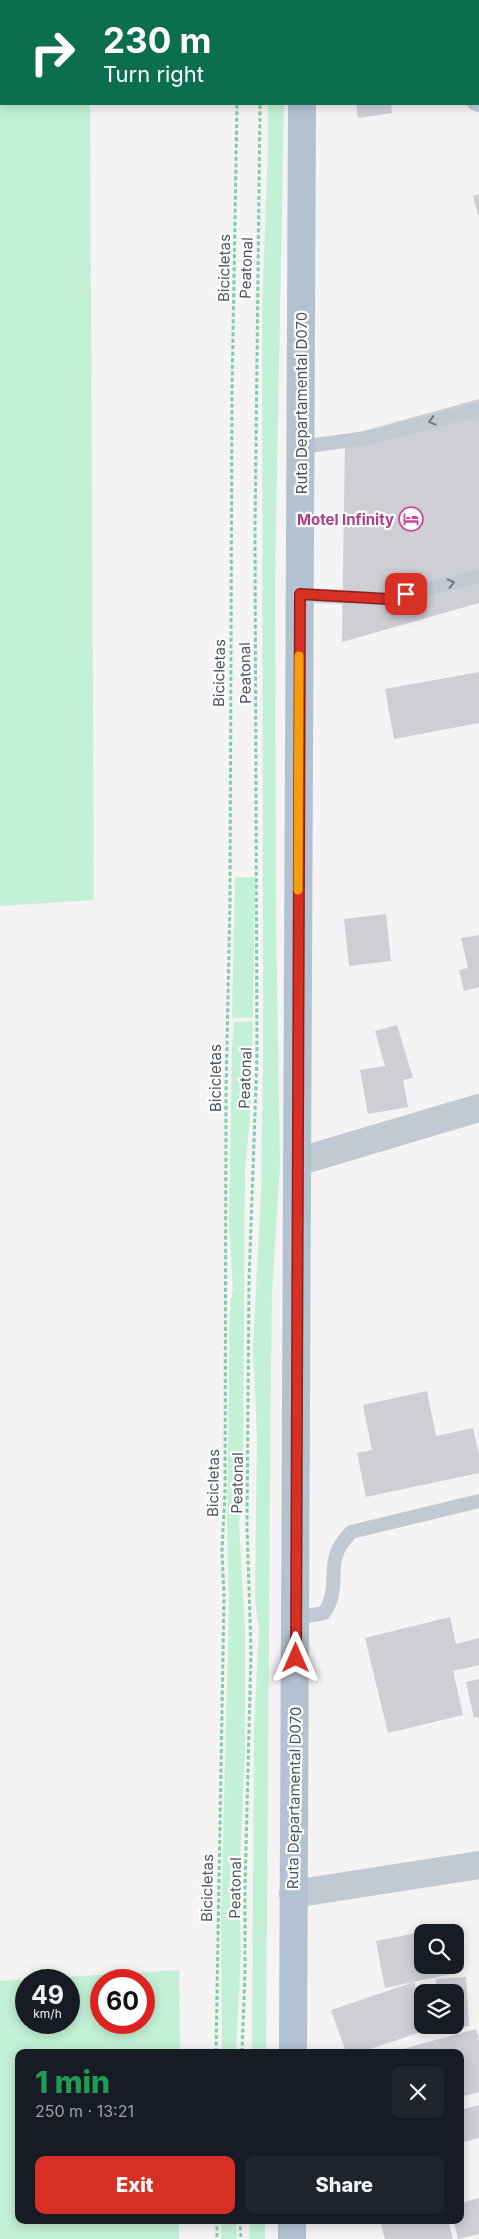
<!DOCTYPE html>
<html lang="en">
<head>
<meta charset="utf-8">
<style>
	body { margin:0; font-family:Inter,sans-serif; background:#20242c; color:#f1f3f6; height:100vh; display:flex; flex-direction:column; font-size:19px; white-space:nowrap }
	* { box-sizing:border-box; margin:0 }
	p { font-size:16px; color:#9ea1a6 }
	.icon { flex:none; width:28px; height:28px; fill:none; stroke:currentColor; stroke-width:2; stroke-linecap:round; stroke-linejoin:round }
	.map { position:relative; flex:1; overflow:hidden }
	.side { position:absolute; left:15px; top:2049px; width:449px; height:175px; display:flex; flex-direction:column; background:#171b24; border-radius:10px; box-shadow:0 2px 12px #0003 }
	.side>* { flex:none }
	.banner { position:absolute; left:0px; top:0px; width:480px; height:105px; box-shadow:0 2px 12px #0003; background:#0b6e4f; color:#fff; overflow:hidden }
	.tools { position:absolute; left:414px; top:1924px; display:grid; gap:10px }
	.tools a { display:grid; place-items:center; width:50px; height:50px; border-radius:10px; background:#171b24; box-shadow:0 2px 12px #0003; font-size:25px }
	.speed { position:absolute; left:15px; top:1969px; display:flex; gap:10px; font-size:25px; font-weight:700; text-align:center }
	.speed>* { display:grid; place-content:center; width:65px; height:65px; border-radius:50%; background:#171b24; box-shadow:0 2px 12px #0003; line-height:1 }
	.speed small { font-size:12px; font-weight:400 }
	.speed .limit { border:8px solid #d22; background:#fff; color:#111 }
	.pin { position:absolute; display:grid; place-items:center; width:42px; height:42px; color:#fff; margin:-21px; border-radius:10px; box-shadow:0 2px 8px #0006 }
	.me { position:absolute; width:55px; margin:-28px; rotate:0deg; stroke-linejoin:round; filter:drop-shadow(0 0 4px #0008) }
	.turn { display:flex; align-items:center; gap:18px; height:105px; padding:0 20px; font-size:22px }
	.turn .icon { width:65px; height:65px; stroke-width:2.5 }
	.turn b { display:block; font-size:35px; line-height:42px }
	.round { display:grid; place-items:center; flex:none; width:52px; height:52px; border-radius:10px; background:#20242c }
	.head { display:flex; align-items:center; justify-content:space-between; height:85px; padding:0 20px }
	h1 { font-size:30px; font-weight:800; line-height:38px; color:#1e9e55 }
	.cta { display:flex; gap:10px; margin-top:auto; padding:10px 20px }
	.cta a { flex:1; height:58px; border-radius:10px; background:#d93025; color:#fff; font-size:20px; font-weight:800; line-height:58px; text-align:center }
	.cta a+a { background:#20242c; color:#f1f3f6 }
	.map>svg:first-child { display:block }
	.green { fill:#c3f1d5; fill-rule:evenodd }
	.building { fill:#cdcfd5 }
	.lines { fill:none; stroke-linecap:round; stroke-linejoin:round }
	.path { stroke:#7ad0a6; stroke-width:3; stroke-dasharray:4 2.5; stroke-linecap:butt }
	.service { stroke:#c1cad2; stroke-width:14 }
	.minor { stroke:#c1cad2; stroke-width:28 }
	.primary { stroke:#b3c2d1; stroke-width:28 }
	.oneway { stroke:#6e7983 }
	.route-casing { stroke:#8d1f18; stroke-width:12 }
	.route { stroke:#d93025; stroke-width:9 }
	.slow { stroke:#f59e0b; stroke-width:9 }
	.labels { text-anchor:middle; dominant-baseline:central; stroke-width:4.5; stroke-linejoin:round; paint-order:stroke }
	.street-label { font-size:15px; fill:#4a5661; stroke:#fff }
	.hotel-label { font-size:15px; font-weight:bold; fill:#b23c85; stroke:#fff; text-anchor:end }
</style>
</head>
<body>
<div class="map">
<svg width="479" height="2239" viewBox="0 0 479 2239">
	<rect width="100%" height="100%" fill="#f5f3f3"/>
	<g class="green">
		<path d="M0 0H89L1 1V104H90L94 900 0 906Z"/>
		<path d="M268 104H284L275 580 276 915 280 1164 272 1294 271 1366 266 2052H252L254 1730 259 1629 255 1601 257 1437 253 1347 261 1194 263 1055 262 312 268 147Z"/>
		<path d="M235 877H255L253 1017 232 1018Z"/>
		<path d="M253 1021 251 1106 245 1170 243 1465 239 1523 245 1628V1751L239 1880 241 1954 236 2052H222L221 1923 229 1603 227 1529 230 1304 233 1290 229 1220 232 1048 234 1022Z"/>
		<path d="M179 1970 180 2052H19V2220H179V2239H0V1981ZM26 1980H69V2022H26ZM101 1980H144V2022H101Z"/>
		<path d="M221 2220H236L237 2239H221Z"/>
		<path d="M250 2220H265V2239H249Z"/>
	</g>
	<g class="building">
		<path d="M356 104H391L392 113 358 118Z"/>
		<path d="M479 194V215H478L473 196Z"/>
		<path d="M479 399V603L342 642 345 436Z"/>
		<path d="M479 672V723L394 739 385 689Z"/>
		<path d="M386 914 391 961 349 966 344 919Z"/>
		<path d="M479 935V987L464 991 459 970 468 968 461 938Z"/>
		<path d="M397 1025 413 1078 403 1080 408 1107 368 1114 360 1070 385 1066 375 1031Z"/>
		<path d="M427 1391 436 1436 473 1428 479 1455V1473L366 1497 357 1453 372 1450 363 1405Z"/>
		<path d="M450 1617 456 1644 479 1638V1665L453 1671 463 1715 388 1733 365 1638Z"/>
		<path d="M479 1679V1717L474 1718 466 1682Z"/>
		<path d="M441 1928 442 1932H422V1965H449L451 1974 385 1988 376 1941Z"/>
		<path d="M466 1977 469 2026 440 2028 439 2025H455V1992H437L436 1979Z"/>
		<path d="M414 1982 422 2006V2025H429L430 2029 361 2052H346L331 2010Z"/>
		<path d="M476 2029 479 2040V2092L460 2097V2052H404L403 2049Z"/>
		<path d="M479 2105V2138L460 2143V2110Z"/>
		<path d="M479 2198V2234L458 2239 453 2220H460V2203Z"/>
		<path d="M380 2220H448L453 2239H385Z"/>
	</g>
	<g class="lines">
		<g class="path">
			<path d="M259 0V1"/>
			<path d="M237 1V0"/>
			<path d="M216 2052 224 1597 222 1551 225 1492 226 1093 230 900 232 392 237 104"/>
			<path d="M242 2052 245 1973V1887L251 1651 247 1527 249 1281 257 1057 255 530 260 104"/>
			<path d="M217 2220V2239"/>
			<path d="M240 2220 241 2239"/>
		</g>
		<g class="service">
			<path d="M301 447 373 437 479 409"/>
			<path d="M300 595 388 599 479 576"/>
			<path d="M296 1618 324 1613C340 1590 328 1569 339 1548 342 1542 347 1537 351 1532L479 1501"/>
		</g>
		<g class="minor">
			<path d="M479 97V98"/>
			<path d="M297 1162 479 1108"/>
			<path d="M293 1894 479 1865"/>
		</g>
		<g class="primary">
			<path d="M303 1V0"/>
			<path d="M293 2052 302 104"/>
			<path d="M292 2239V2220"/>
		</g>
	</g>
	<defs><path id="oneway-chevron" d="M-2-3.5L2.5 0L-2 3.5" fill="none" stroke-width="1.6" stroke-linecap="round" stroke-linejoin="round" transform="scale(1.25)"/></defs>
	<g class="oneway">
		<use href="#oneway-chevron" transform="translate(432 421) rotate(165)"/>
		<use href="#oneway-chevron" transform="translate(451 583) rotate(-14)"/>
	</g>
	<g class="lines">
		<g class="route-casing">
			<path id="route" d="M296 1658 300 594 388 599 406 594"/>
		</g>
		<use href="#route" class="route"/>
		<path class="slow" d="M298 890 299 656"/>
	</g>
	<defs>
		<g id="hotel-ring" transform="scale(1.25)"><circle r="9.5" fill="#fff" stroke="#d1479c" stroke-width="1.5"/><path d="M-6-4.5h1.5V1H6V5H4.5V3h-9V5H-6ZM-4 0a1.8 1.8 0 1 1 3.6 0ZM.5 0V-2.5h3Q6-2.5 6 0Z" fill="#d1479c"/></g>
	</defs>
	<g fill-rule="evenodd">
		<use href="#hotel-ring" x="411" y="519"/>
	</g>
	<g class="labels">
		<g class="street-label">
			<text transform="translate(224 268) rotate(-89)">Bicicletas</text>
			<text transform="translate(246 268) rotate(-88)">Peatonal</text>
			<text transform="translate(301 403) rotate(-90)">Ruta Departamental D070</text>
			<text transform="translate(219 673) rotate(-89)">Bicicletas</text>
			<text transform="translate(245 673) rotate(-91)">Peatonal</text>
			<text transform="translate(215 1078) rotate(-90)">Bicicletas</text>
			<text transform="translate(245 1078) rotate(-88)">Peatonal</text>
			<text transform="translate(213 1483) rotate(-89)">Bicicletas</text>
			<text transform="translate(237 1483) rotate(-89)">Peatonal</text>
			<text transform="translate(294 1798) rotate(-89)">Ruta Departamental D070</text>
			<text transform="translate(207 1888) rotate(-89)">Bicicletas</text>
			<text transform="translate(235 1888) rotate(-89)">Peatonal</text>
		</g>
		<g class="hotel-label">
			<text x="394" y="519">Motel Infinity</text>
		</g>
	</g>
</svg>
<div class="tools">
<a><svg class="icon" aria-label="search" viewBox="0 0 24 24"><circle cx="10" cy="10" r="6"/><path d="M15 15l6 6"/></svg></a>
<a><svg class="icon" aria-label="layers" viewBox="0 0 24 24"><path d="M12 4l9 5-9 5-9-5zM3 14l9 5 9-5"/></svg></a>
</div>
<div class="speed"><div>49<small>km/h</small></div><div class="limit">60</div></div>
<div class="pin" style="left:406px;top:594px;background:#d93025"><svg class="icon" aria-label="arrive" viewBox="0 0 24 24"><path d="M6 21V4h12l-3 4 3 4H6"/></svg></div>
<svg class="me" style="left:296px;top:1658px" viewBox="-20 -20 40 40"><path d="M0-17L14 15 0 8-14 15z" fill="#d93025" stroke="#fff" stroke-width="4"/></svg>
<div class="banner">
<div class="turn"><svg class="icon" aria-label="right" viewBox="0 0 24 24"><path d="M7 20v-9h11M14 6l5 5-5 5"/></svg><div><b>230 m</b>Turn right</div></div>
</div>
<section class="side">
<div class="head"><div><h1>1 min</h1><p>250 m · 13:21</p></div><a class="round"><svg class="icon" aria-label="close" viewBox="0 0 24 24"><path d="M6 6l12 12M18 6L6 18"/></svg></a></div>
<div class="cta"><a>Exit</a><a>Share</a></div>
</section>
</div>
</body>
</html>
